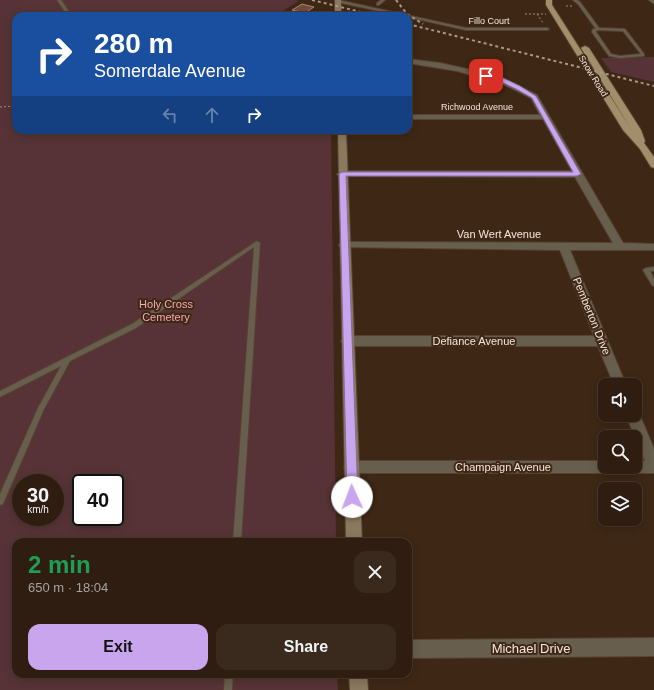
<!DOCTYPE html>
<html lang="en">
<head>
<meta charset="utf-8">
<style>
	body { margin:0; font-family:Helvetica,sans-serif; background:#3a2a1e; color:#f1f3f6; height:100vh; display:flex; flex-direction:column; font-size:15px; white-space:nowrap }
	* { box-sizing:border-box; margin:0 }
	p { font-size:13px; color:#a7a29f }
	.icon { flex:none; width:22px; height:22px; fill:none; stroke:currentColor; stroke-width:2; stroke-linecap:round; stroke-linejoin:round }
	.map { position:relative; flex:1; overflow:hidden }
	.panel { position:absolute; left:12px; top:538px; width:400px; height:140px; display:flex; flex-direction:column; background:#2e1d10; border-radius:12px; box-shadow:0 2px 10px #0003,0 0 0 1px #493b30 }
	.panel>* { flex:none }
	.hud { position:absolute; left:12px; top:12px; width:400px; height:122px; border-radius:12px; box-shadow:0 2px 10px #0003,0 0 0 1px #493b30; background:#1a4fa0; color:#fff; overflow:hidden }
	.controls { position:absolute; left:598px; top:378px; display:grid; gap:8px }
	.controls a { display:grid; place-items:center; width:44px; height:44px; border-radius:8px; background:#2e1d10; box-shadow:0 2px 10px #0003,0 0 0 1px #493b30; font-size:20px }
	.speed { position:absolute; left:12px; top:474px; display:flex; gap:8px; font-size:20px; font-weight:700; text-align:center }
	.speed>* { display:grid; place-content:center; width:52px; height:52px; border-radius:50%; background:#2e1d10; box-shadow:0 2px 10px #0003,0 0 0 1px #493b30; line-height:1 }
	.speed small { font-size:10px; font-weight:400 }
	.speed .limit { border:2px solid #111; border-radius:6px; background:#fff; color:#111 }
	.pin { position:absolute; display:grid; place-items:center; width:34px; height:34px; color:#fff; margin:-17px; border-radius:8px; box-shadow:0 2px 6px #0006 }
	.me { position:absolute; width:44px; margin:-22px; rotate:358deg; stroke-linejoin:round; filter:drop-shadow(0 0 3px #0008) }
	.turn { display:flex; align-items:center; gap:14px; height:84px; padding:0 16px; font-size:18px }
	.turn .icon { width:52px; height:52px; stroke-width:2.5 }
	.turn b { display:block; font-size:28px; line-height:34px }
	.lanes { display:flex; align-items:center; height:38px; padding:0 16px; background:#0003; justify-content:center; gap:20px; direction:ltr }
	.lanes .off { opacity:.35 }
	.round { display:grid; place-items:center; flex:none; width:42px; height:42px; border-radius:12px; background:#3a2a1e }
	.head { display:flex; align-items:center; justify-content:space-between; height:68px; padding:0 16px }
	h1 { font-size:24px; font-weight:700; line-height:30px; color:#1e9e55 }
	.action { display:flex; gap:8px; margin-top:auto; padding:8px 16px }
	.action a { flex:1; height:46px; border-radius:12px; background:#c9a5ee; color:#111; font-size:16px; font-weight:700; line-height:46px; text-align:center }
	.action a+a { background:#3a2a1e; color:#f1f3f6 }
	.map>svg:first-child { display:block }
	.green { fill:#573337; fill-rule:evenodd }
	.building { fill:#774a3f; stroke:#a7857c }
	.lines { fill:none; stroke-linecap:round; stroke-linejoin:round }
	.lane-casing { stroke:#584231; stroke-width:2 }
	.street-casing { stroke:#584231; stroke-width:2 }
	.secondary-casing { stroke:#584231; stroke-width:2 }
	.primary-casing { stroke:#584231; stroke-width:2 }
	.path { stroke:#a08c7f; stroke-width:1; stroke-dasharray:2 2; stroke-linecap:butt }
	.lane { fill:#685e4d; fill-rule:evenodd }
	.street { fill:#685e4d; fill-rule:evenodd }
	.secondary { fill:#8a795f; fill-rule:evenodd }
	.primary { fill:#a38e6c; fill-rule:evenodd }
	.rail { stroke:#a99789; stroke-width:2; stroke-dasharray:3 3; stroke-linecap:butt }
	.route { fill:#c9a5ee; stroke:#836b9b }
	.labels { text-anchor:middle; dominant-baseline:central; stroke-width:4; stroke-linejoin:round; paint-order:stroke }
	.far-street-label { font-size:9px; fill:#f6e6dc; stroke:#3e2715 }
	.street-label { font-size:11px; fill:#f6e6dc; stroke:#3e2715 }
	.park-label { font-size:11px; fill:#f8aab2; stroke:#3e2715 }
	.near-street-label { font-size:13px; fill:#f6e6dc; stroke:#3e2715 }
</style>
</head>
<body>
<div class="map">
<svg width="654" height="690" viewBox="0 0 654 690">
	<rect width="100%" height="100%" fill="#3e2715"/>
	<g class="green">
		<path d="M0 0H296L299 1 283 11 303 16H16V130H331L336 542H16V674H337L338 690H0ZM21 483H55V517H21ZM81 483H115V517H81Z"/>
		<path d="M654 57V82L611 72 601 58Z"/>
	</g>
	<path class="building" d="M302 4 314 7 305 13 292 10Z"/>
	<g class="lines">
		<g class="lane-casing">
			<g id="lane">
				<path d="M57 0H61L72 16H68Z"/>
				<path d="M338 0 466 28H547L549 29 547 30H466L408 17V16H402L337 2V0Z"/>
				<path d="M381 0H385L379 5H377V3Z"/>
				<path d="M573 0H577L580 2 599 28 625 29 644 54V56L620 58 609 56 592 32 593 29H596L578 4ZM598 30 623 31 641 54 620 56 611 54 596 32V31Z"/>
				<path d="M311 12 321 15H336L338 16H318L310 14V12Z"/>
				<path d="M257 241 260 243 241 542H233L254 247 136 328 70 361 44 409 3 504 0 505V494L38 408 61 366 0 397V391L132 324Z"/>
				<path d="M654 267V271H650L654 279V286L652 285 643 270 646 268Z"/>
				<path d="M225 674H233L232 690H224Z"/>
			</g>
		</g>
		<g class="street-casing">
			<g id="street">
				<path d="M649 0H654V4Z"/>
				<path d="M408 59 440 63 476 71 508 81 537 95 623 243 654 244V250H570L626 385H614L598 346H347L343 344 341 341 343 338 347 336H594L560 250 340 247 339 245 340 243 344 242 613 243 575 177 339 176 337 174 342 171H572L543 119H408V115H540L531 98 503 84 457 71 408 63Z"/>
				<path d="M635 410 638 411 654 449V473H351L346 472 344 467 346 462 351 461H605V467H635V461H645L626 415H635Z"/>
				<path d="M654 638V656L408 658V640Z"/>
			</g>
		</g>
		<g class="secondary-casing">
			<g id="secondary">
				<rect x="335" y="0" width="6" height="16"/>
				<path d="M338 130H346L362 542H346Z"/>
				<path d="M349 674H367L368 690H350Z"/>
			</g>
		</g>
		<g class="primary-casing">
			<path id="primary" d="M546 0H552V5L633 132 581 48 585 46 589 48 641 130 645 141 644 143 654 157V168L651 167 640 149 623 130 546 5Z"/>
		</g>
		<g class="path">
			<path d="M566 6H573"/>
			<path d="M525 14H546"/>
			<path d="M537 14 543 23"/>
			<path d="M0 107 16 106"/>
		</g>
		<use href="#lane" class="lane"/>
		<use href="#street" class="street"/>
		<use href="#secondary" class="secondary"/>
		<use href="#primary" class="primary"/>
		<g class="rail">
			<path d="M312 0 377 16"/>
			<path d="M396 0 407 14 423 24"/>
			<path d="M408 24 654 86"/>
		</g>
	</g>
	<path class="route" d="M484 75 503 78 520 86 536 96 581 174 577 176H346L358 497 356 501 352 502 348 501 347 497 339 174 342 172H573L532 98 516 89 499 81 484 78Z"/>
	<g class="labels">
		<g class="far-street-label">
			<text x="489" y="21">Fillo Court</text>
			<text transform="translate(593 76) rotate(58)">Snow Road</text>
			<text x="477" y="107">Richwood Avenue</text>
		</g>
		<g class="street-label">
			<text x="499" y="234">Van Wert Avenue</text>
			<text transform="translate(592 316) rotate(68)">Pemberton Drive</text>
			<text x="474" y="341">Defiance Avenue</text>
			<text x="503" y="467">Champaign Avenue</text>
		</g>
		<g class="park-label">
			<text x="166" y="304">Holy Cross<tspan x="166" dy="13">Cemetery</tspan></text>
		</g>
		<g class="near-street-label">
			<text x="531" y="648">Michael Drive</text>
		</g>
	</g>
</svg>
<div class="controls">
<a><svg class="icon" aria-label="sound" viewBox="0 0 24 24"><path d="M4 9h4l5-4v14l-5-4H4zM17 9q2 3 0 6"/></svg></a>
<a><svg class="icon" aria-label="search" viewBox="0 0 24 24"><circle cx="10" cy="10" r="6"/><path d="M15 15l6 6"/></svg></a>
<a><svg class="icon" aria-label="layers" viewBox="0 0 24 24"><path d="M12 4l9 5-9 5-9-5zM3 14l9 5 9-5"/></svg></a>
</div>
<div class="speed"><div>30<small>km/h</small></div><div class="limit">40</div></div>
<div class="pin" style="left:486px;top:76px;background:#d93025"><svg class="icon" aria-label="arrive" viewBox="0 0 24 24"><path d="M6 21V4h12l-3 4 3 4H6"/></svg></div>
<svg class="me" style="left:352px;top:497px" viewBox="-20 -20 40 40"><circle r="19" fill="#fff"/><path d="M0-13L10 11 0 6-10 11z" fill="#c9a5ee"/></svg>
<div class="hud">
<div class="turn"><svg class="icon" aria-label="right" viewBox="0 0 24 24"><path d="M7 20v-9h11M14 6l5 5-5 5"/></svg><div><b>280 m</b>Somerdale Avenue</div></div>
<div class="lanes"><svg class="icon off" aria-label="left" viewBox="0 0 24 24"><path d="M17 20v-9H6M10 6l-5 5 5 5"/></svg><svg class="icon off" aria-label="ahead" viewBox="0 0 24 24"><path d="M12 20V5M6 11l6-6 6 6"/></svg><svg class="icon" aria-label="right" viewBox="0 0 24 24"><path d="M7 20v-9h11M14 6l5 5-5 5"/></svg></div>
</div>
<section class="panel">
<div class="head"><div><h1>2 min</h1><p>650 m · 18:04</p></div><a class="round"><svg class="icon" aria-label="close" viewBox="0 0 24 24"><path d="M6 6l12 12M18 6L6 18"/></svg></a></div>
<div class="action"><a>Exit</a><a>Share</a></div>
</section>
</div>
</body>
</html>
